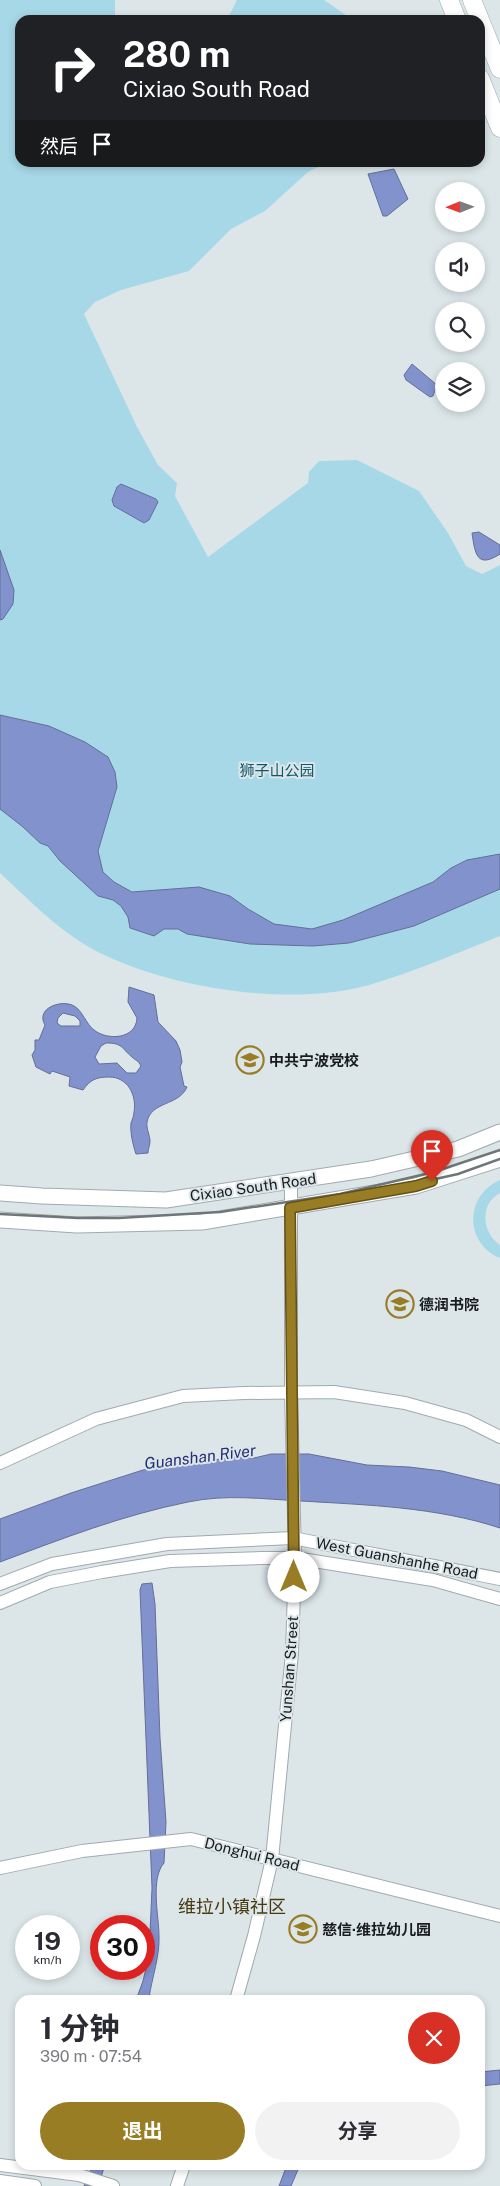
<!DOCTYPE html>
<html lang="zh">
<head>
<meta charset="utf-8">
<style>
	body { margin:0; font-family:"Public Sans","Noto Sans SC",sans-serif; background:#f2f2f3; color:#2b2b33; height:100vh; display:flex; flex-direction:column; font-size:19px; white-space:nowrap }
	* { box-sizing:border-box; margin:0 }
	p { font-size:16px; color:#7c7c81 }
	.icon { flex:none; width:28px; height:28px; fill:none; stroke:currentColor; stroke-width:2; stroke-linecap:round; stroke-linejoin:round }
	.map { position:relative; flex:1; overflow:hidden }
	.side { position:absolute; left:15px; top:1995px; width:470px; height:175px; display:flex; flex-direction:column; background:#fff; border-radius:15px; box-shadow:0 2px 8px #0003 }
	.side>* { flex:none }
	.top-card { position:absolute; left:15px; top:15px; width:470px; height:152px; border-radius:15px; box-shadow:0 2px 8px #0003; background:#202124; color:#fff; overflow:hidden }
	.needle { width:32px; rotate:269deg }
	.fabs { position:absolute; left:435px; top:182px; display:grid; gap:10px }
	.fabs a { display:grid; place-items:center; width:50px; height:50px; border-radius:50%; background:#fff; box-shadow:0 2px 8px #0003; font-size:25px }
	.speed { position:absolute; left:15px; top:1915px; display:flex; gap:10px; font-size:25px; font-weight:700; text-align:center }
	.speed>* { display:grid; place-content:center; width:65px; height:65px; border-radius:50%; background:#fff; box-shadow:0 2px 8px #0003; line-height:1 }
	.speed small { font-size:12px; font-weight:400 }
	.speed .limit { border:8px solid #d22; background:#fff; color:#111 }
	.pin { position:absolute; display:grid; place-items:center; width:42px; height:42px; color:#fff; margin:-51px -21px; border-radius:50% 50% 50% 0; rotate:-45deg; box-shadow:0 0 5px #0007 }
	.pin .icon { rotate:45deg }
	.me { position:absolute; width:55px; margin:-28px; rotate:0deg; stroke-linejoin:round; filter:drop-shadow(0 0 4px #0008) }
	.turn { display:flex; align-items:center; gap:18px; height:105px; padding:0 25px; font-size:22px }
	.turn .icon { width:65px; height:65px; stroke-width:2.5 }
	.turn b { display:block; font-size:35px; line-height:42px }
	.then { display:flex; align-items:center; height:48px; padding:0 25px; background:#0003; gap:10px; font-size:19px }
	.round { display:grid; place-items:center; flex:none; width:52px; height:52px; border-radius:26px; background:#f2f2f3 }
	.summary { display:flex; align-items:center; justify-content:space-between; height:85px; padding:0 25px }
	h1 { font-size:30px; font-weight:700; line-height:38px }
	.button { display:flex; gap:10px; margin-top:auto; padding:10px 25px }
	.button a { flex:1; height:58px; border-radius:30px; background:#987d25; color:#fff; font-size:20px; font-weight:700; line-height:58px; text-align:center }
	.button a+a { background:#f2f2f3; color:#2b2b33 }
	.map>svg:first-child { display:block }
	.green { fill:#a7d8e8 }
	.water { fill:#8292cd; stroke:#626f98; fill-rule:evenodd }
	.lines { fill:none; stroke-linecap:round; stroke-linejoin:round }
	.minor-casing { stroke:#a1aaae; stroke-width:14 }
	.major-casing { stroke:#a1aaae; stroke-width:17 }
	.highway-casing { stroke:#a1aaae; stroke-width:19 }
	.minor { stroke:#fff; stroke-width:12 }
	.major { stroke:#fff; stroke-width:15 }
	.highway { stroke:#fff; stroke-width:18 }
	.rail { stroke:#6f7678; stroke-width:2.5 }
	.route-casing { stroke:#635118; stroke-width:12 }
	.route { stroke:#987d25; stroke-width:9 }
	.labels { text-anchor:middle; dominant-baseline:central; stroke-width:4; stroke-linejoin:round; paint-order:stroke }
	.park-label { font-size:15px; fill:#11586b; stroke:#dce6e9 }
	.poi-label { font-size:15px; font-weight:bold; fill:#181c1d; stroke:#dce6e9; text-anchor:start }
	.street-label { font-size:15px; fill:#181c1d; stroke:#dce6e9 }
	.water-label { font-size:16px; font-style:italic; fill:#242e74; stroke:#dce6e9 }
	.quarter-label { font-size:18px; fill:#473a11; stroke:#dce6e9 }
</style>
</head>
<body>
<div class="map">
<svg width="500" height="2186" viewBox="0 0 500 2186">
	<rect width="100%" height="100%" fill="#dce6e9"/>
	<g class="green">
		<path d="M0 0H115V20H20V162L326 163 308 172 265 211 231 229 189 271 121 290 95 302 84 314 137 427 158 465 177 483 175 496 208 557 308 483 309 472 319 461 357 460 419 491 448 533 466 566 482 574 500 565V936C457 953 414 972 369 985 291 1007 173 989 100 953 62 934 31 902 0 873Z"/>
		<path d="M237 0H324L353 20H227Z"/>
		<path d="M500 1180V1193C479 1204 482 1233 500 1245V1258C464 1243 465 1195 500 1180Z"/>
	</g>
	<g class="water">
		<path d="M394 169 408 199 387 216H383L368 174Z"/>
		<path d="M412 364 437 385 433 396 430 397 406 380 404 375Z"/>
		<path d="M121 484 156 499 158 502 149 520 144 523 114 506 112 500 117 487Z"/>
		<path d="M479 532 500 545V554C477 569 475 554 472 533Z"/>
		<path d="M0 550 14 590 13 604 3 619 0 620Z"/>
		<path d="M0 715 49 726 85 742 108 757 115 772 117 787 98 851 103 872 114 882 132 892 199 887 230 896 248 909 274 924 312 929 343 920 433 882 451 868 467 860 500 854V889L414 926 349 943 313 946 250 944 187 934 178 929H164L154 936 130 928 128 917 121 906 113 900 98 896 60 861 48 846 40 843 23 827 0 809Z"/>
		<path d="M129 987 154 995 158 1022 176 1041 180 1050 182 1062 180 1067 184 1086 187 1087C179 1106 151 1101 147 1122 146 1129 150 1135 150 1141 150 1146 148 1148 148 1153L136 1154C133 1145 130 1133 131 1123 132 1120 134 1116 134 1112 137 1094 127 1077 109 1077 96 1077 90 1080 83 1090L69 1086 70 1077 52 1071 50 1074 36 1067 32 1055 35 1050V1040H39L45 1025C35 1008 62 999 74 1006 82 1010 86 1024 94 1030 108 1041 136 1039 137 1018L128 1002ZM63 1013 75 1016 80 1021V1026H61L57 1023 58 1018ZM106 1043C123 1043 121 1048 132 1057 136 1061 138 1060 141 1066L136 1073H127L117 1063 99 1064 95 1057 101 1046Z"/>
		<path d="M271 1454H309L367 1465 409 1467 442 1471 500 1485V1528C436 1507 368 1505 301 1501 263 1499 226 1494 188 1502 123 1515 61 1539 0 1562V1519L71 1493 143 1470 235 1457 254 1458Z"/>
		<path d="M152 1583 155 1604 160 1738 166 1822 164 1863C150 1879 159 1916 159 1936 160 1955 152 1978 149 1998L148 2000H136L143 1981 149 1956 152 1888 140 1590 142 1584Z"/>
		<path d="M500 2070V2084L480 2086V2072Z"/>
		<path d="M93 2165H105L98 2186H84Z"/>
		<path d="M287 2165H300L291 2186H279Z"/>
	</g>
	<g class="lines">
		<g class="minor-casing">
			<g id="minor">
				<path d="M0 1463 96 1419 183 1396 244 1393 334 1392 405 1403 466 1420 500 1437"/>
				<path d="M0 1584 52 1564 167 1544 293 1538 500 1579"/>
				<path d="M0 1603 50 1582 102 1572 170 1561 261 1558H295L433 1580 500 1599"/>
				<path d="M0 1868 82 1851 191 1839 500 1916"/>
				<path d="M236 2000 254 1936 272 1859 292 1653 295 1558 291 1392V1182"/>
				<path d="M0 2165 79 2175 113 2186"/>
				<path d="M0 2181 35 2186"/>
				<path d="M177 2186 184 2165"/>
			</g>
		</g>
		<g class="major-casing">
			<g id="major">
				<path d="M0 1193 42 1196 166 1200 371 1169 458 1149 500 1132"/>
				<path d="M0 1220 77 1225 202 1222 416 1186 500 1159"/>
			</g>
		</g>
		<g class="highway-casing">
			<g id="highway">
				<path d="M449 0 457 20"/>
				<path d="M472 0 500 69"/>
				<path d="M480 78 500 128"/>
			</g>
		</g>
		<use href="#minor" class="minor"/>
		<use href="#major" class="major"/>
		<use href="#highway" class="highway"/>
		<g class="rail">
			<path d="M431 1180 458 1174 500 1159"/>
			<path d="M0 1214 78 1218H119L220 1212 340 1194 434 1172 500 1150"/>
		</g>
	</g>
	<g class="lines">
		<g class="route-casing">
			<path id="route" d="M294 1577 290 1208 416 1186 432 1181"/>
		</g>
		<use href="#route" class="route"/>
	</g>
	<defs>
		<g id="university-ring" transform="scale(1.4375)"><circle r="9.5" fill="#dce6e9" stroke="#987d25" stroke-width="1.5"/><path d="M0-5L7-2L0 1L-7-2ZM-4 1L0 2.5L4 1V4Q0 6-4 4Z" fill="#987d25"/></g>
		<g id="school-ring" transform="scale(1.4375)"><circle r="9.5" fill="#dce6e9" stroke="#987d25" stroke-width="1.5"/><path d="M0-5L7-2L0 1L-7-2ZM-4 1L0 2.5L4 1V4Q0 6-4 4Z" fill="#987d25"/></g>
	</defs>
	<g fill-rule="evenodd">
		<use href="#university-ring" x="250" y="1060"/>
		<use href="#school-ring" x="400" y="1304"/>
		<use href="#school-ring" x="303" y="1929"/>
	</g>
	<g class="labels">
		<g class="park-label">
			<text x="277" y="770">狮子山公园</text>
		</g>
		<g class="poi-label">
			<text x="269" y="1060">中共宁波党校</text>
			<text x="419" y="1304">德润书院</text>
			<text x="322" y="1929">慈信·维拉幼儿园</text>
		</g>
		<g class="street-label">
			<text transform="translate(253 1187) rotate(-8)">Cixiao South Road</text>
			<text transform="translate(397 1558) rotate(11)">West Guanshanhe Road</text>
			<text transform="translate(289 1669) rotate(-86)">Yunshan Street</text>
			<text transform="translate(252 1854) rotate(14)">Donghui Road</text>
		</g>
		<g class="water-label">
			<text transform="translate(200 1457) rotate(-7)">Guanshan River</text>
		</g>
		<g class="quarter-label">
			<text x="232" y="1906">维拉小镇社区</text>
		</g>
	</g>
</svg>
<div class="fabs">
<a><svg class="needle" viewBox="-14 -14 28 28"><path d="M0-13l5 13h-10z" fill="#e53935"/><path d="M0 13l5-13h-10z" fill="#7c7c81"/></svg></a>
<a><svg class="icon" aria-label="sound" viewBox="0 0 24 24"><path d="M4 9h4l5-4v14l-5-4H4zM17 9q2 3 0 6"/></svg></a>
<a><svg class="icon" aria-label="search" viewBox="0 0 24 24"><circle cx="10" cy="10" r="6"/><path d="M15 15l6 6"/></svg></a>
<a><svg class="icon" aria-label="layers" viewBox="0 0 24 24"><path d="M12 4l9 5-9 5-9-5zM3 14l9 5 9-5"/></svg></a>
</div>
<div class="speed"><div>19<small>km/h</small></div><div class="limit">30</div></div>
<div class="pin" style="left:432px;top:1181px;background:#d93025"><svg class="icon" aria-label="arrive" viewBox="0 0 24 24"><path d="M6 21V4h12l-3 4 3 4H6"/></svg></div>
<svg class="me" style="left:294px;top:1577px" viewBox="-20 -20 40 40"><circle r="19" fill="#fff"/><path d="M0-13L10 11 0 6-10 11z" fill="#987d25"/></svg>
<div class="top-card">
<div class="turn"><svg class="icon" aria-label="right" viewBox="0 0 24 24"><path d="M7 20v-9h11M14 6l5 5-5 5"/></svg><div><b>280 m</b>Cixiao South Road</div></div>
<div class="then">然后<svg class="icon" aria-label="arrive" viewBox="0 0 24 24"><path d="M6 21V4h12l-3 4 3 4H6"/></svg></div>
</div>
<section class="side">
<div class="summary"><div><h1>1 分钟</h1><p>390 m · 07:54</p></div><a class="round" style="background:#d93025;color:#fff"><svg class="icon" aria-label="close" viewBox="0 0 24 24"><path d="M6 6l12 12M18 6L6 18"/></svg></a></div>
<div class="button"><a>退出</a><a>分享</a></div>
</section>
</div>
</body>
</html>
